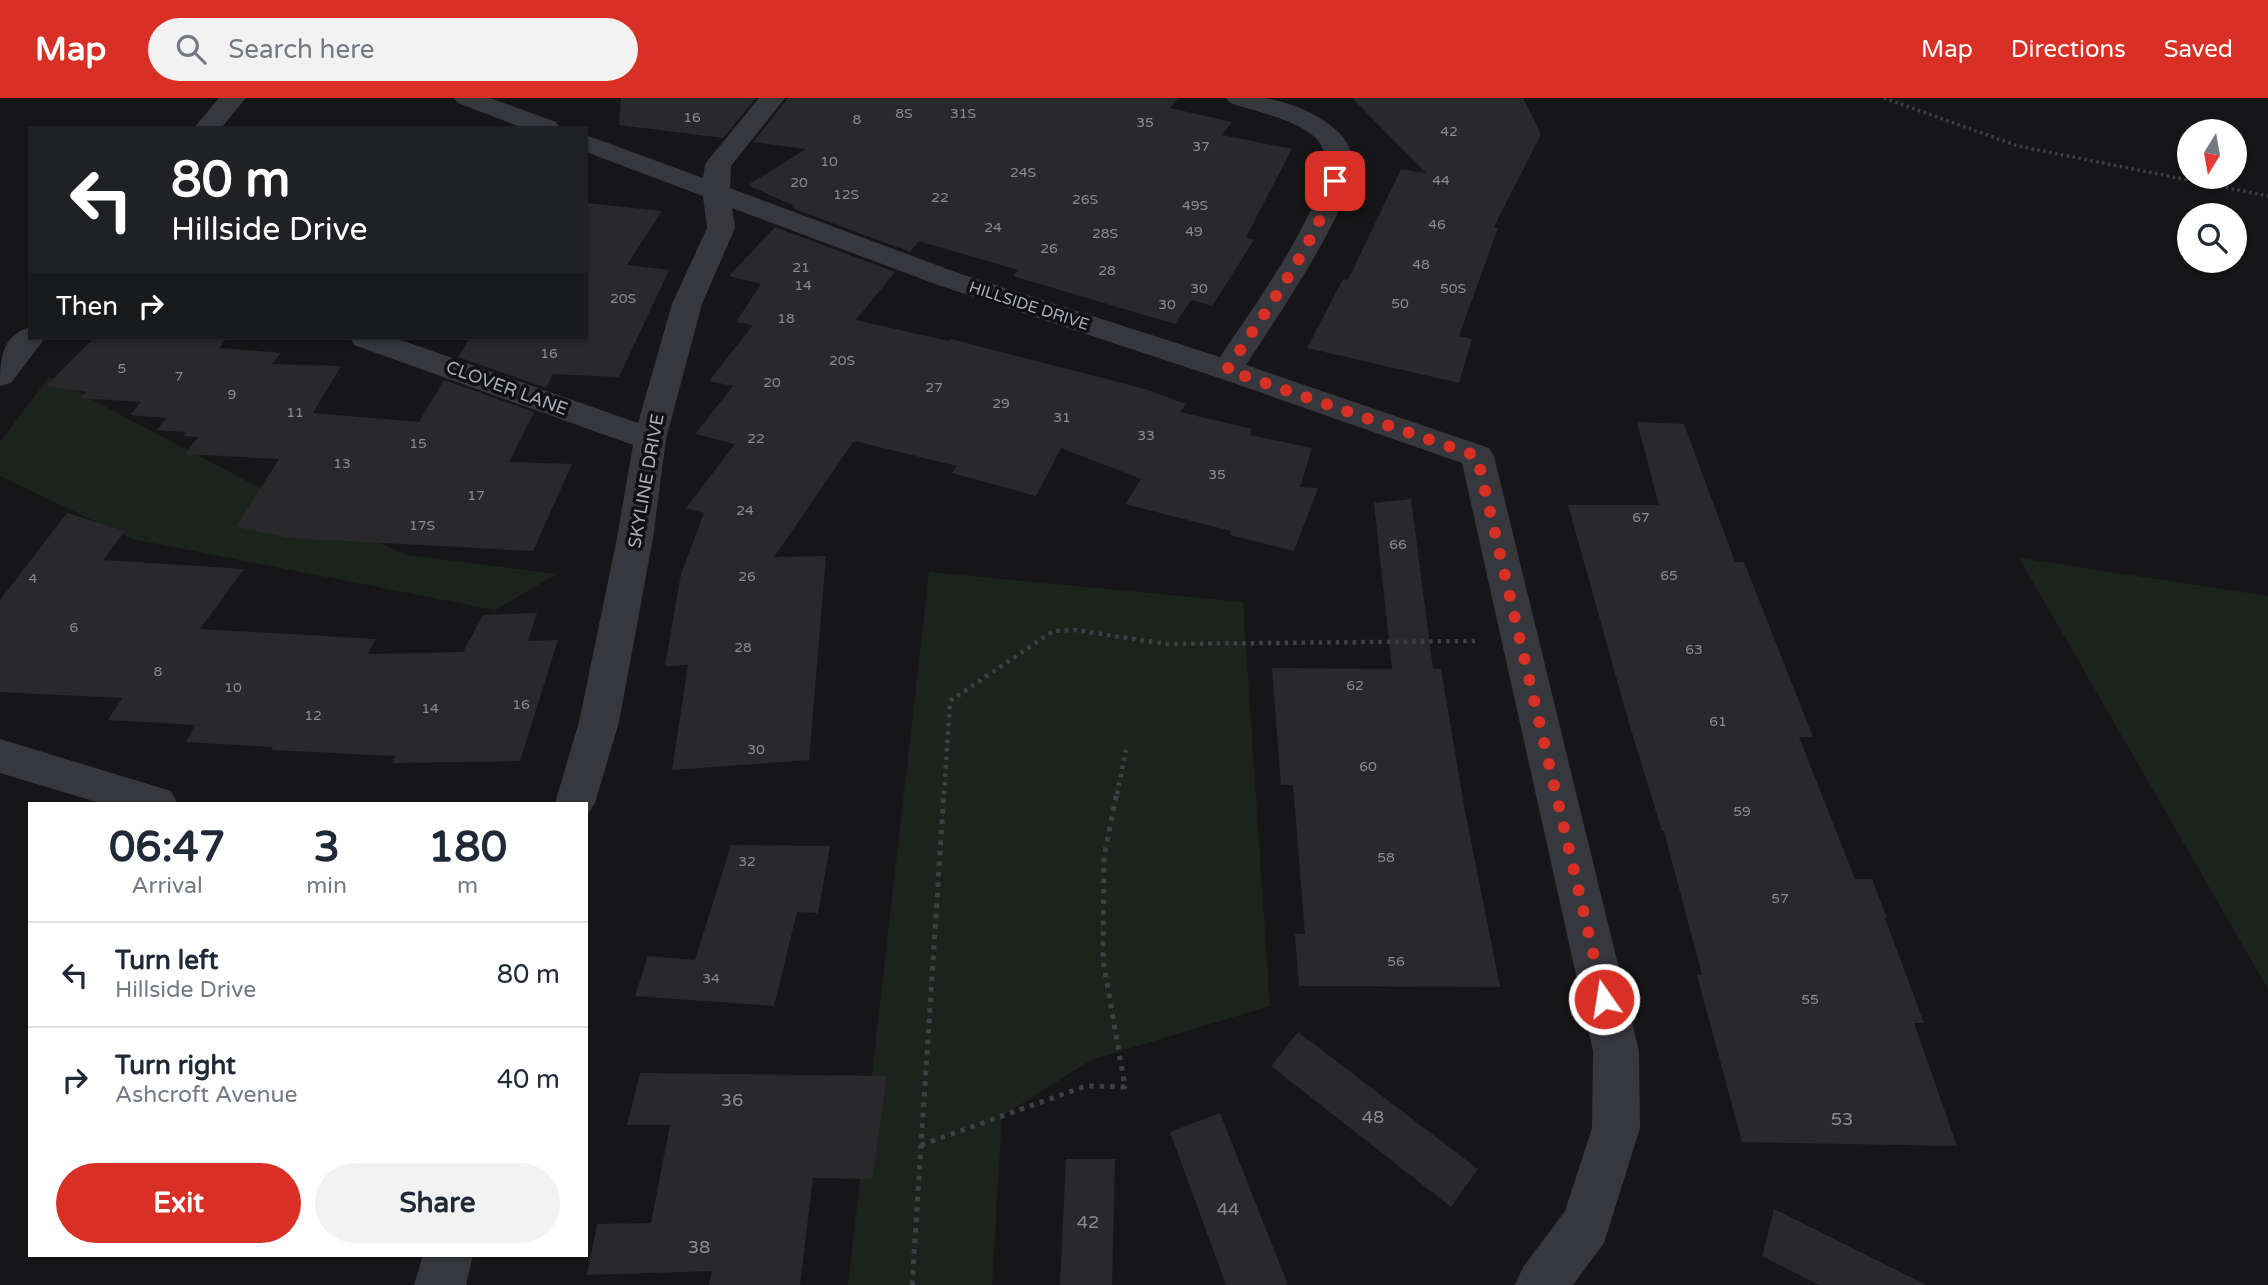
<!DOCTYPE html>
<html lang="en">
<head>
<meta charset="utf-8">
<style>
	body { margin:0; font-family:"Varela Round",sans-serif; background:#f2f2f3; color:#1f2937; height:100vh; display:flex; flex-direction:column; font-size:26px; white-space:nowrap }
	* { box-sizing:border-box; margin:0 }
	p { font-size:23px; color:#747a83 }
	.icon { flex:none; width:38px; height:38px; fill:none; stroke:currentColor; stroke-width:2; stroke-linecap:round; stroke-linejoin:round }
	.map { position:relative; flex:1; overflow:hidden }
	.sheet { position:absolute; left:28px; top:704px; width:560px; height:455px; display:flex; flex-direction:column; background:#fff; border-radius:0px; box-shadow:0 2px 5px #0004 }
	.sheet>* { flex:none }
	.banner { position:absolute; left:28px; top:28px; width:560px; height:214px; border-radius:0px; box-shadow:0 2px 5px #0004; background:#202124; color:#fff; overflow:hidden }
	.needle { width:46px; rotate:191deg }
	.controls { position:absolute; left:2177px; top:21px; display:grid; gap:14px }
	.controls a { display:grid; place-items:center; width:70px; height:70px; border-radius:50%; background:#fff; box-shadow:0 2px 5px #0004; font-size:35px }
	.pin { position:absolute; display:grid; place-items:center; width:60px; height:60px; color:#fff; margin:-30px; border-radius:14px; box-shadow:0 4px 10px #0006 }
	.me { position:absolute; width:77px; margin:-38px; rotate:347deg; stroke-linejoin:round; filter:drop-shadow(0 0 5px #0008) }
	.turn { display:flex; align-items:center; gap:24px; height:147px; padding:0 28px; font-size:32px }
	.turn .icon { width:91px; height:91px; stroke-width:2.5 }
	.turn b { display:block; font-size:49px; line-height:60px }
	.then { display:flex; align-items:center; height:66px; padding:0 28px; background:#0003; gap:14px; font-size:26px }
	.eta { display:flex; justify-content:space-evenly; align-items:center; height:119px; text-align:center }
	.eta b { font-size:42px; font-weight:700; line-height:49px }
	.primary-button { display:flex; gap:14px; margin-top:auto; padding:14px 28px }
	.primary-button a { flex:1; height:80px; border-radius:42px; background:#d93025; color:#fff; font-size:28px; font-weight:700; line-height:80px; text-align:center }
	.primary-button a+a { background:#f2f2f3; color:#1f2937 }
	ul { padding:0; list-style:none }
	li { display:flex; align-items:center; gap:21px; height:105px; padding:0 28px; border-top:2px solid #e0e1e3 }
	li div { flex:1 }
	li b { display:block; font-size:26px }
	li em { font-style:normal }
	header { display:flex; align-items:center; gap:42px; box-sizing:border-box; height:98px; padding:0 35px; background:#d93025; color:#fff }
	header strong { font-size:33px }
	nav { display:flex; gap:38px; margin-inline-start:auto; font-size:24px }
	.search { width:490px; height:63px; background:#f2f2f3; display:flex; align-items:center; gap:18px; box-sizing:border-box; padding:0 24px; border-radius:38px; color:#747a83; font-size:26px }
	.map>svg:first-child { display:block }
	.green { fill:#1c231d }
	.building { fill:#29292c }
	.lines { fill:none; stroke-linecap:round; stroke-linejoin:round }
	.path-far2 { stroke:#3d3f44; stroke-width:3.5; stroke-dasharray:2.5 3.5; stroke-linecap:butt }
	.path-far1 { stroke:#3d3f44; stroke-width:4.5; stroke-dasharray:3.5 5; stroke-linecap:butt }
	.path { stroke:#3d3f44; stroke-width:5; stroke-dasharray:4.5 6; stroke-linecap:butt }
	.minor { fill:#37383d; fill-rule:evenodd }
	.route { stroke:#d93025; stroke-width:12; stroke-dasharray:0 21.6 }
	.labels { text-anchor:middle; dominant-baseline:central; stroke-width:7; stroke-linejoin:round; paint-order:stroke }
	.number-label { font-size:14px; fill:#888b94 }
	.far-street-label { font-size:16px; fill:#a8adb8; stroke:#111113 }
	.street-label { font-size:18px; fill:#a8adb8; stroke:#111113 }
	.near-number-label { font-size:18px; fill:#888b94 }
</style>
</head>
<body>
<header>
<strong>Map</strong>
<div class="search"><svg class="icon" aria-label="search" viewBox="0 0 24 24"><circle cx="10" cy="10" r="6"/><path d="M15 15l6 6"/></svg>Search here</div>
<nav><a>Map</a><a>Directions</a><a>Saved</a></nav>
</header>
<div class="map">
<svg width="2268" height="1187" viewBox="0 0 2268 1187">
	<rect width="100%" height="100%" fill="#161618"/>
	<g class="green">
		<path d="M49 279 296 409 407 457 557 476 495 512 132 441 0 378V344Z"/>
		<path d="M2019 460 2268 498V891Z"/>
		<path d="M929 474 1243 504 1270 908 1091 962 1002 1018 992 1187H848Z"/>
	</g>
	<g class="building">
		<path d="M621 0H756L723 40 619 27Z"/>
		<path d="M788 0H1178L1170 10 1232 24 1222 37 1292 51 1246 139 1254 142 1212 208 1191 202 1175 226 1013 178 1018 172 919 143 910 154 792 110 794 108 748 87 806 51 753 44Z"/>
		<path d="M1352 0H1523L1541 36 1494 129 1498 130 1459 238 1472 241 1459 285 1307 250 1343 181 1348 182 1401 71 1426 75Z"/>
		<path d="M586 105 662 113 627 167 669 172 619 279 553 276 546 290 458 259 470 240H586Z"/>
		<path d="M775 129 895 174 856 222 949 243 951 241 1145 291 1186 306 1180 314 1252 331 1250 337 1312 350 1300 389 1318 390 1294 453 1230 437 1231 433 1125 406 1141 381 1061 350 1036 398 952 375 957 368 854 343 774 459 826 458 809 662 672 672 688 567 665 568 681 476 704 415 686 410 735 346 695 336 733 288 709 283 753 227 736 224 761 186 729 178Z"/>
		<path d="M94 240H227L219 250 281 255 272 266 341 268 313 315 419 324 444 282 534 314 509 364 572 366 533 453 290 440 236 429 279 361 185 356 198 339 183 338 186 334 157 332 166 320 130 317 141 304 80 300 86 294 46 288Z"/>
		<path d="M1637 324 1684 326 1735 464H1744L1813 639H1799L1855 781H1872L1887 820H1885L1924 925H1914L1957 1048 1742 1044 1697 877H1702L1664 733H1662L1629 625 1568 407H1659Z"/>
		<path d="M1411 401 1433 571H1441L1465 713 1500 889 1299 888 1295 836H1305L1293 687H1281L1272 570 1392 571 1374 405Z"/>
		<path d="M67 415 125 433 103 462 244 471 200 531 376 541 368 556 463 554 483 517 537 515 528 543 558 542 520 663 392 665 395 658 271 652 273 649 186 644 195 627 108 622 122 600 0 594V502Z"/>
		<path d="M731 747 830 748 818 815 797 814 774 908 635 898 648 858 695 862Z"/>
		<path d="M1298 934 1478 1071 1451 1109 1271 968Z"/>
		<path d="M640 975 887 978 872 1081 813 1080 800 1187H709L712 1173 587 1177 597 1126 651 1125 670 1027H627Z"/>
		<path d="M1220 1015 1288 1187H1226L1170 1034Z"/>
		<path d="M1066 1061H1115L1112 1187H1060Z"/>
		<path d="M1774 1111 1926 1187H1819L1762 1158Z"/>
	</g>
	<g class="lines">
		<path class="path-far2" d="M1884 0 2018 48 2268 98"/>
		<g class="path-far1">
			<path d="M944 696 950 603 1053 533 1075 532 1167 546 1475 543"/>
			<path d="M1117 696 1126 652"/>
		</g>
		<g class="path">
			<path d="M921 1047 1086 988 1125 989 1103 862 1104 758 1117 694"/>
			<path d="M912 1187 944 694"/>
		</g>
		<g class="minor">
			<path d="M219 0H246L221 30H194Z"/>
			<path d="M454 0H490L556 24 560 30H523L458 5Z"/>
			<path d="M759 0H785L731 68 730 90 958 175 1220 259C1244 222 1345 87 1321 47 1308 24 1254 13 1230 5L1226 0C1239 0 1252 0 1264 0 1295 4 1353 28 1353 65 1354 109 1272 226 1246 267L1489 350 1494 358 1639 953 1640 1030 1604 1145 1573 1187H1515L1523 1169 1565 1113 1592 1030 1593 953 1462 365 1216 279 938 187 732 110 735 130 702 206 666 341 653 440 619 624 595 705 586 719V705H555L579 624 617 440 633 347 354 247 350 240H395L638 325 672 206 707 130 703 98 586 54V37L703 80 705 67 709 61Z"/>
			<path d="M30 229V240H45L11 285 0 288C0 263 1 237 30 229Z"/>
			<path d="M0 641 171 693 177 705H100L0 675Z"/>
			<path d="M423 1157H473L466 1187H414Z"/>
		</g>
	</g>
	<g class="lines">
		<path class="route" d="M1335 83C1316 146 1263 216 1227 272L1477 358 1604 901"/>
	</g>
	<g class="labels">
		<g class="number-label">
			<text x="904" y="15">8S</text>
			<text x="963" y="15">31S</text>
			<text x="692" y="19">16</text>
			<text x="857" y="21">8</text>
			<text x="1145" y="24">35</text>
			<text x="1449" y="33">42</text>
			<text x="1201" y="48">37</text>
			<text x="829" y="63">10</text>
			<text x="1023" y="74">24S</text>
			<text x="1441" y="82">44</text>
			<text x="799" y="84">20</text>
			<text x="846" y="96">12S</text>
			<text x="940" y="99">22</text>
			<text x="1085" y="101">26S</text>
			<text x="1195" y="107">49S</text>
			<text x="1437" y="126">46</text>
			<text x="993" y="129">24</text>
			<text x="1194" y="133">49</text>
			<text x="1105" y="135">28S</text>
			<text x="1049" y="150">26</text>
			<text x="1421" y="166">48</text>
			<text x="801" y="169">21</text>
			<text x="1107" y="172">28</text>
			<text x="803" y="187">14</text>
			<text x="1199" y="190">30</text>
			<text x="1453" y="190">50S</text>
			<text x="623" y="200">20S</text>
			<text x="1400" y="205">50</text>
			<text x="1167" y="206">30</text>
			<text x="786" y="220">18</text>
			<text x="549" y="255">16</text>
			<text x="842" y="262">20S</text>
			<text x="122" y="270">5</text>
			<text x="179" y="278">7</text>
			<text x="772" y="284">20</text>
			<text x="934" y="289">27</text>
			<text x="232" y="296">9</text>
			<text x="1001" y="305">29</text>
			<text x="295" y="314">11</text>
			<text x="1062" y="319">31</text>
			<text x="1146" y="337">33</text>
			<text x="756" y="340">22</text>
			<text x="418" y="345">15</text>
			<text x="342" y="365">13</text>
			<text x="1217" y="376">35</text>
			<text x="476" y="397">17</text>
			<text x="745" y="412">24</text>
			<text x="1641" y="419">67</text>
			<text x="422" y="427">17S</text>
			<text x="1398" y="446">66</text>
			<text x="1669" y="477">65</text>
			<text x="747" y="478">26</text>
			<text x="33" y="480">4</text>
			<text x="74" y="529">6</text>
			<text x="743" y="549">28</text>
			<text x="1694" y="551">63</text>
			<text x="158" y="573">8</text>
			<text x="1355" y="587">62</text>
			<text x="233" y="589">10</text>
			<text x="521" y="606">16</text>
			<text x="430" y="610">14</text>
			<text x="313" y="617">12</text>
			<text x="1718" y="623">61</text>
			<text x="756" y="651">30</text>
			<text x="1368" y="668">60</text>
			<text x="1742" y="713">59</text>
			<text x="1386" y="759">58</text>
			<text x="747" y="763">32</text>
			<text x="1780" y="800">57</text>
			<text x="1396" y="863">56</text>
			<text x="711" y="880">34</text>
			<text x="1810" y="901">55</text>
		</g>
		<g class="far-street-label">
			<text transform="translate(1029 208) rotate(18)">HILLSIDE DRIVE</text>
		</g>
		<g class="street-label">
			<text transform="translate(507 290) rotate(20)">CLOVER LANE</text>
			<text transform="translate(646 383) rotate(-80)">SKYLINE DRIVE</text>
		</g>
		<g class="near-number-label">
			<text x="732" y="1002">36</text>
			<text x="1373" y="1019">48</text>
			<text x="1842" y="1021">53</text>
			<text x="1228" y="1111">44</text>
			<text x="1088" y="1124">42</text>
			<text x="699" y="1149">38</text>
		</g>
	</g>
</svg>
<div class="controls">
<a><svg class="needle" viewBox="-14 -14 28 28"><path d="M0-13l5 13h-10z" fill="#e53935"/><path d="M0 13l5-13h-10z" fill="#747a83"/></svg></a>
<a><svg class="icon" aria-label="search" viewBox="0 0 24 24"><circle cx="10" cy="10" r="6"/><path d="M15 15l6 6"/></svg></a>
</div>
<div class="pin" style="left:1335px;top:83px;background:#d93025"><svg class="icon" aria-label="arrive" viewBox="0 0 24 24"><path d="M6 21V4h12l-3 4 3 4H6"/></svg></div>
<svg class="me" style="left:1604px;top:901px" viewBox="-20 -20 40 40"><circle r="17" fill="#d93025" stroke="#fff" stroke-width="3"/><path d="M0-11L8 9 0 5-8 9z" fill="#fff"/></svg>
<div class="banner">
<div class="turn"><svg class="icon" aria-label="left" viewBox="0 0 24 24"><path d="M17 20v-9H6M10 6l-5 5 5 5"/></svg><div><b>80 m</b>Hillside Drive</div></div>
<div class="then">Then<svg class="icon" aria-label="right" viewBox="0 0 24 24"><path d="M7 20v-9h11M14 6l5 5-5 5"/></svg></div>
</div>
<section class="sheet">
<div class="eta">
<div><b>06:47</b><p>Arrival</p></div>
<div><b>3</b><p>min</p></div>
<div><b>180</b><p>m</p></div>
</div>
<ul>
<li><svg class="icon" aria-label="left" viewBox="0 0 24 24"><path d="M17 20v-9H6M10 6l-5 5 5 5"/></svg><div><b>Turn left</b><p>Hillside Drive</p></div><em>80 m</em></li>
<li><svg class="icon" aria-label="right" viewBox="0 0 24 24"><path d="M7 20v-9h11M14 6l5 5-5 5"/></svg><div><b>Turn right</b><p>Ashcroft Avenue</p></div><em>40 m</em></li>
</ul>
<div class="primary-button"><a>Exit</a><a>Share</a></div>
</section>
</div>
</body>
</html>
